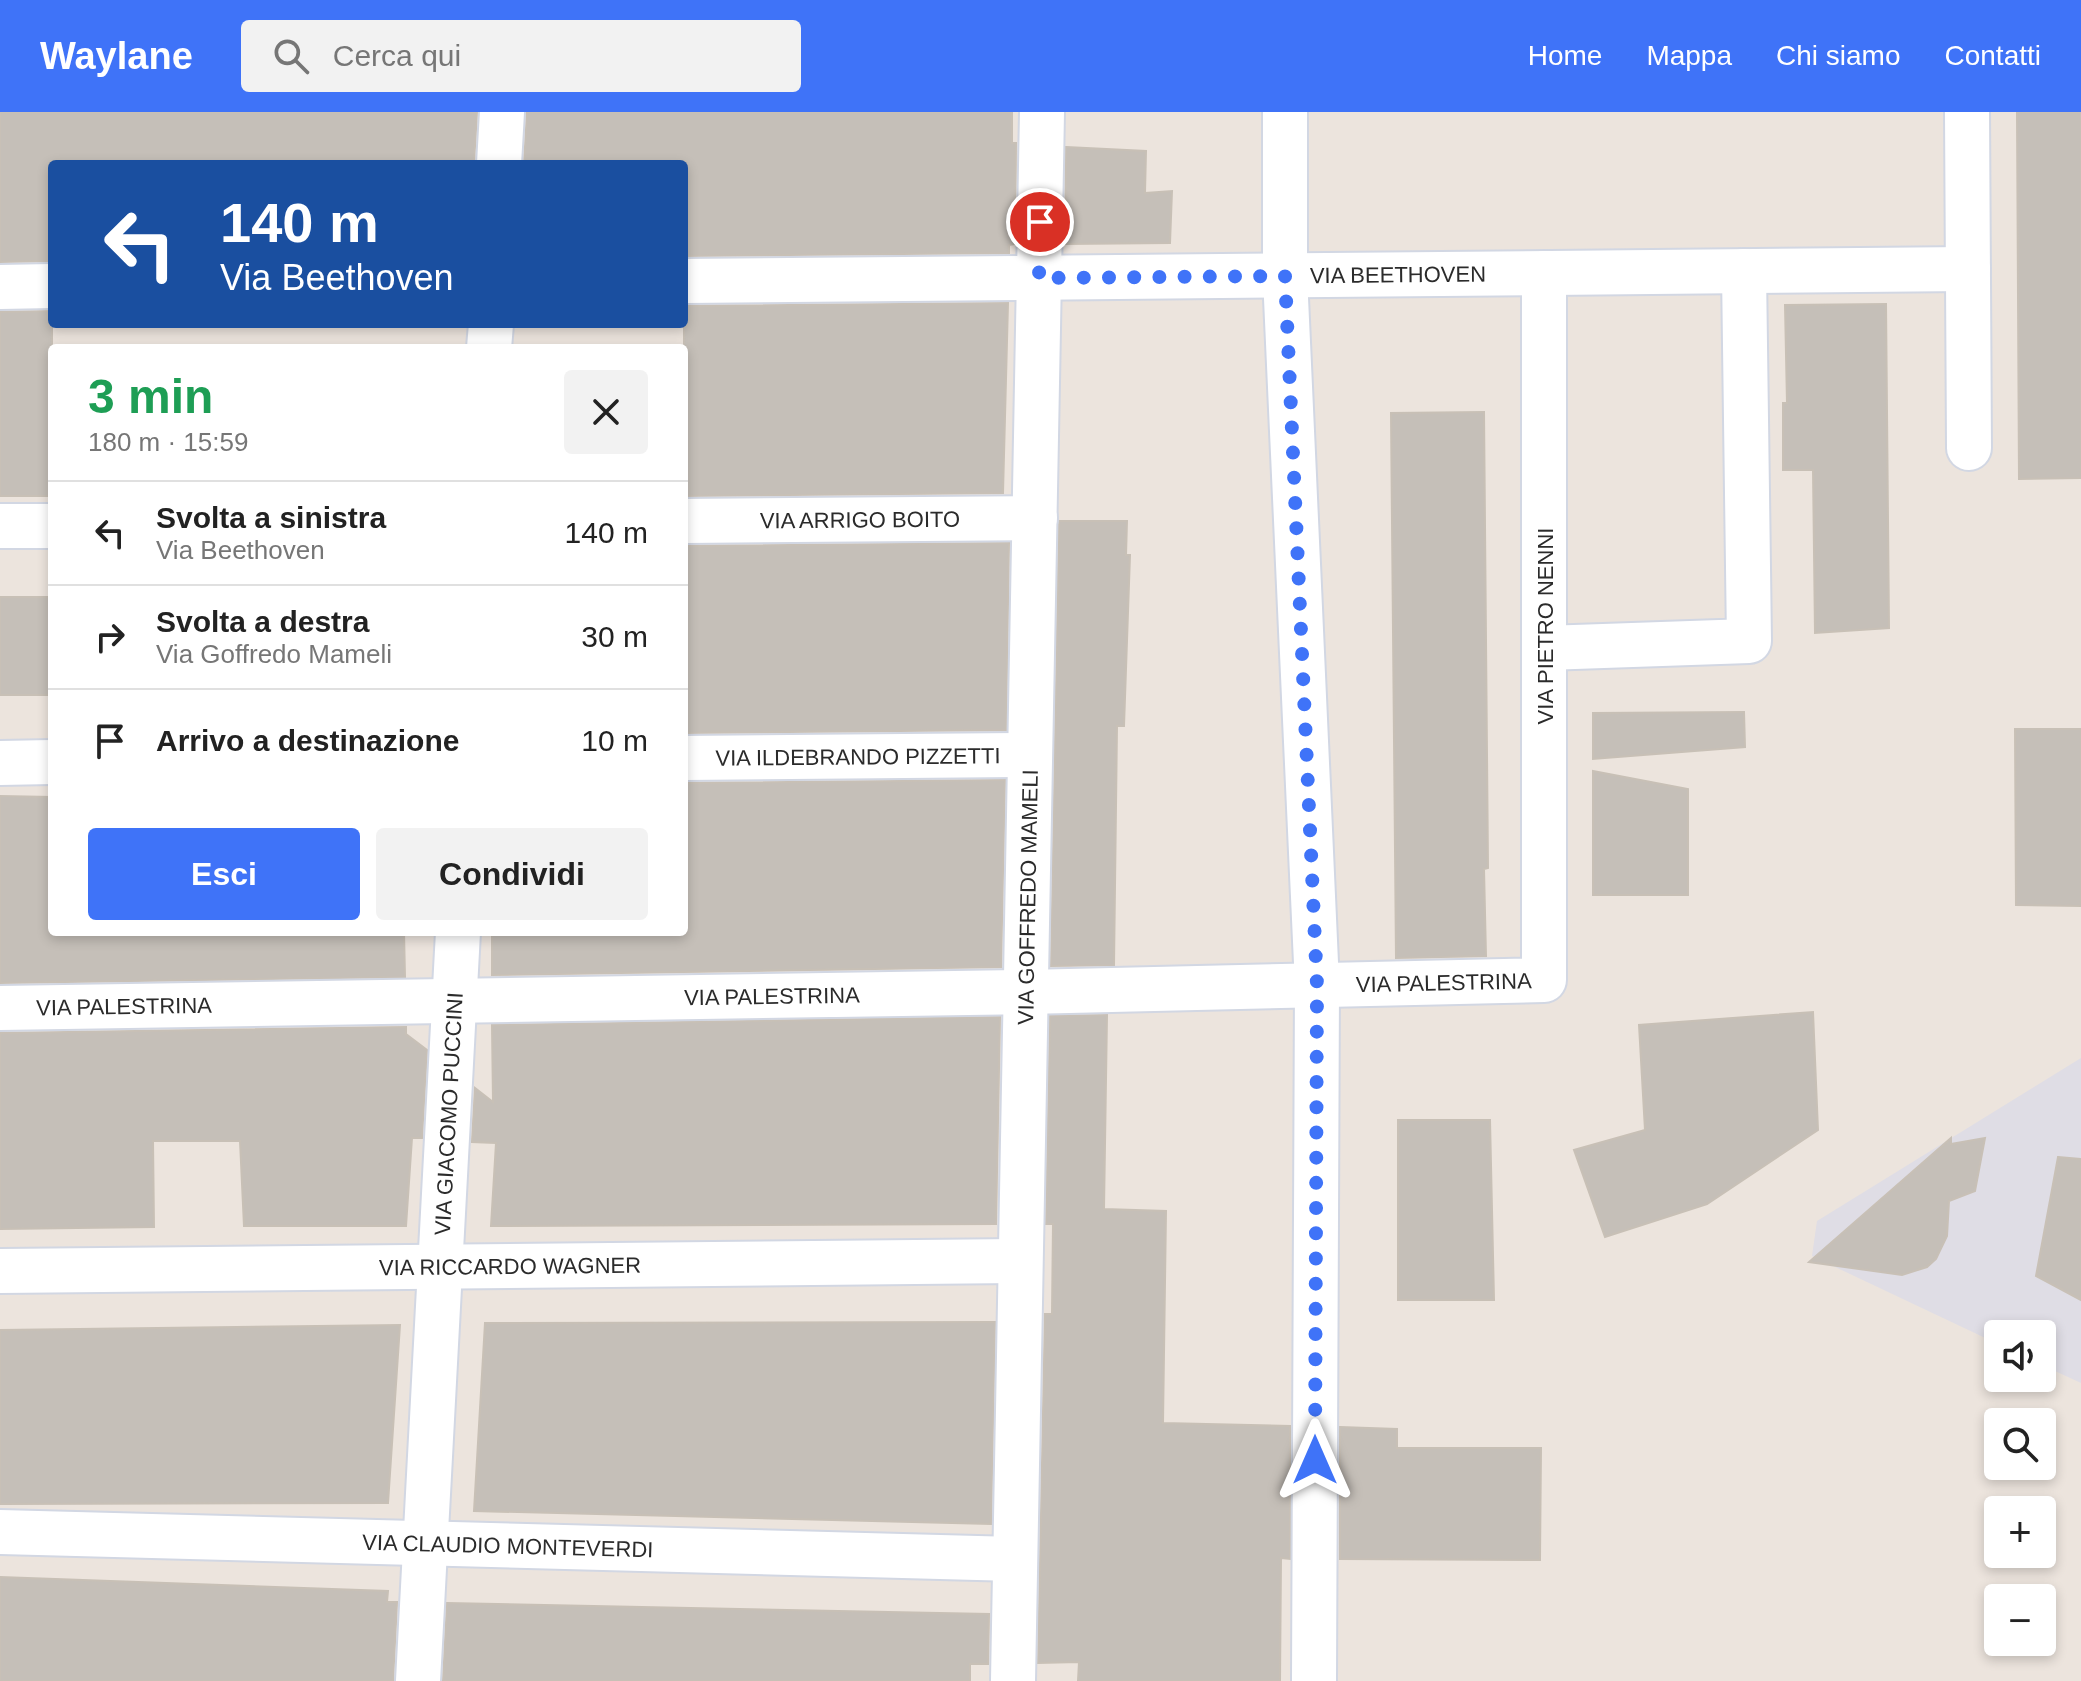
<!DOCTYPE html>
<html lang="it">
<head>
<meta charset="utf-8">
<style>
	body { margin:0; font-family:Helvetica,sans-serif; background:#f2f2f2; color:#222; height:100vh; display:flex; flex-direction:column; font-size:30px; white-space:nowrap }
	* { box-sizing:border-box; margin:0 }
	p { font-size:26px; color:#767676 }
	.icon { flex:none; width:44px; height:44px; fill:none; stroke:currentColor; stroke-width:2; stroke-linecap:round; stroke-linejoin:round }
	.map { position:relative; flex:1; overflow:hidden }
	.panel { position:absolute; left:48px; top:232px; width:640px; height:592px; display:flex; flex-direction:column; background:#fff; border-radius:8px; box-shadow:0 4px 12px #0003 }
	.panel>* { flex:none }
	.hud { position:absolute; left:48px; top:48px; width:640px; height:168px; border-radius:8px; box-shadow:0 4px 12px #0003; background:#1a4fa0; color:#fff; overflow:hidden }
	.buttons { position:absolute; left:1984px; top:1208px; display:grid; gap:16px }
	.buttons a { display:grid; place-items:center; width:72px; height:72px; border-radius:8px; background:#fff; box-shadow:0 4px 12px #0003; font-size:40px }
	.pin { position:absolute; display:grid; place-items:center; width:68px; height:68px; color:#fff; margin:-34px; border:4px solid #fff; border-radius:50%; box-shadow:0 2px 8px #0007 }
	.me { position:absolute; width:88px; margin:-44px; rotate:0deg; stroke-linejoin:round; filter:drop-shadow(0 0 6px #0008) }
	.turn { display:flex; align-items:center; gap:28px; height:168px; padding:0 40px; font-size:36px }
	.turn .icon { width:104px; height:104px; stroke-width:2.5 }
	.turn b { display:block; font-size:56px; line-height:68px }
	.round { display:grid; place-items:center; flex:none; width:84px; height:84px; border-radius:8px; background:#f2f2f2 }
	.head { display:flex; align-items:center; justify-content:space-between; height:136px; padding:0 40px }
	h1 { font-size:48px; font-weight:700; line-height:60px; color:#1e9e55 }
	.cta { display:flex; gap:16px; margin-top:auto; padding:16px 40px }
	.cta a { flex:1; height:92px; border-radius:8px; background:#3f73f8; color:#fff; font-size:32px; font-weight:700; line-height:92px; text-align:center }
	.cta a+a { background:#f2f2f2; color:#222 }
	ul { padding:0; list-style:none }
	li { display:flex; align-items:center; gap:24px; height:104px; padding:0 40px; border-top:2px solid #e0e0e0 }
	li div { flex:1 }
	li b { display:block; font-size:30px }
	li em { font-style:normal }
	header { display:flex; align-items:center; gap:48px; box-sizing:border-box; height:112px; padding:0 40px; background:#3f73f8; color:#fff }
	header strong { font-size:38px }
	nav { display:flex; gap:44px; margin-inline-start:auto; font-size:28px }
	.search { width:560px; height:72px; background:#f2f2f2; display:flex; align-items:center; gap:20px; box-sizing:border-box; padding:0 28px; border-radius:8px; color:#767676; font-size:30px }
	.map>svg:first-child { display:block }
	.industrial { fill:#dfdde5 }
	.building { fill:#c5bfb8; stroke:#c8c0b6; stroke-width:2 }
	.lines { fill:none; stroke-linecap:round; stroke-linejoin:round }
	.minor-casing { stroke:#d2d7e3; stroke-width:48 }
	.minor { stroke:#fff; stroke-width:44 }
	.route { stroke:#3f73f8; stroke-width:14; stroke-dasharray:0 25.2 }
	.labels { text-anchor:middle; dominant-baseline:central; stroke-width:6; stroke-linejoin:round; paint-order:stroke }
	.street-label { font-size:22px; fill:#2b2b2b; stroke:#fff }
</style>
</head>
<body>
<header>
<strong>Waylane</strong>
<div class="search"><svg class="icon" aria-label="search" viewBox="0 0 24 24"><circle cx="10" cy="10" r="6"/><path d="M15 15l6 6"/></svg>Cerca qui</div>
<nav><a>Home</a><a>Mappa</a><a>Chi siamo</a><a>Contatti</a></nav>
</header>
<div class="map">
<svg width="2081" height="1569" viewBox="0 0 2081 1569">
	<rect width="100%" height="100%" fill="#ece4dd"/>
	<path class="industrial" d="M2081 946V1271L2042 1253V1222H1998V1232L1812 1144 1817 1109Z"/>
	<g class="building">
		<path d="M0 0H477L474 52H52V149L0 150Z"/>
		<path d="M527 0H1012V31H1016L1015 132 1009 133V141L684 144V52H524Z"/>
		<path d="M2017 0H2081V366L2019 367Z"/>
		<path d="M1066 35 1146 39 1145 81 1172 79 1170 131 1065 132Z"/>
		<path d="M1008 191 1003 381 684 384V194Z"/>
		<path d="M1886 192 1889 516 1815 521 1813 358H1783V291H1787L1785 193Z"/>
		<path d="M52 199V384H0V200Z"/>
		<path d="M1484 300 1488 756 1484 757 1486 844 1396 846 1391 301Z"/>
		<path d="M1059 409H1127L1126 443H1130L1124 614H1117L1114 853 1051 854Z"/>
		<path d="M1009 431 1006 618 684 621V434Z"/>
		<rect x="0" y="485" width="52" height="98"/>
		<path d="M1744 600 1745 635 1593 647V601Z"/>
		<path d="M2015 617H2081V794L2016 793Z"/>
		<path d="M1593 659 1688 677V783H1593Z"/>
		<path d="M1005 668 1001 855 492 863V820H684V671Z"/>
		<path d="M0 684 52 685V820H404L405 865 0 871Z"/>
		<path d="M1813 900 1818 1018 1707 1092 1605 1125 1574 1038 1645 1018 1639 913Z"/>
		<path d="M1107 903 1104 1097 1166 1099 1163 1311 1290 1314V1447L1281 1446 1280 1569H1078L1079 1550 1038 1551 1045 1202H1052L1053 1112H1046L1050 904Z"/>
		<path d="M1000 905 996 1112 491 1114 496 1031 472 1030 475 976 493 990 492 913Z"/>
		<path d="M406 915V922L427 938 422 1026H412L406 1114H244L240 1029H153L154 1115 0 1117V921Z"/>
		<path d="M1398 1008H1490L1494 1188H1398Z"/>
		<path d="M1951 1026V1032L1985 1026 1975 1079 1949 1089 1947 1124 1936 1147 1927 1155 1902 1163 1809 1150Z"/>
		<path d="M2058 1045 2081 1047V1188L2036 1164Z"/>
		<path d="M995 1210 991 1412 474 1399 485 1211Z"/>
		<path d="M400 1213 388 1391 0 1392V1218Z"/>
		<path d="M1340 1315 1397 1317V1336H1541L1540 1448 1340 1447Z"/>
		<path d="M0 1465 388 1479 387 1490H397L393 1569H0Z"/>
		<path d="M447 1491 989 1502 988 1552H970V1569H443Z"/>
	</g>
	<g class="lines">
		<g class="minor-casing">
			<g id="minor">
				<path d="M1285 0V164L1317 873 1314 1569"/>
				<path d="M1967 0 1969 336"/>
				<path d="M499 52 502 0"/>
				<path id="s1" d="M684 169 1968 157"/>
				<path d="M0 175 52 174"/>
				<path d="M489 236 491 212"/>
				<path id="s2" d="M684 409 1035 406"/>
				<path d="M0 414H52"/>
				<path d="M1545 536 1749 529 1744 159"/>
				<path id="s3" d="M684 646 1030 643"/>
				<path d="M0 651 52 650"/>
				<path id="s4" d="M0 896 1026 880 1544 868V161"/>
				<path id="s5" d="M0 1159 1020 1149"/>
				<path id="s6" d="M0 1420 1015 1447"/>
				<path id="s7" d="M418 1569 458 820"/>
				<path id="s8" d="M1013 1569 1042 0"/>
			</g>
		</g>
		<use href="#minor" class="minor"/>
	</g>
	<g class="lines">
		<path class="route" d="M1040 110 1039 166 1285 164 1317 873 1315 1348"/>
	</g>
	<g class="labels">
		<g class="street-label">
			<text stroke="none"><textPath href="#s1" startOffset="714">VIA BEETHOVEN</textPath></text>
			<text stroke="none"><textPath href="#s2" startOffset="176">VIA ARRIGO BOITO</textPath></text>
			<text transform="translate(1545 514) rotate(-90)">VIA PIETRO NENNI</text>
			<text stroke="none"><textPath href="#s3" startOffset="174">VIA ILDEBRANDO PIZZETTI</textPath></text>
			<text stroke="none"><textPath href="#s8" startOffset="784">VIA GOFFREDO MAMELI</textPath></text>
			<text stroke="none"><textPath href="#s4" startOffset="1444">VIA PALESTRINA</textPath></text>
			<text stroke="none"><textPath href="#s4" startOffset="772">VIA PALESTRINA</textPath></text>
			<text stroke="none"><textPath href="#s4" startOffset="124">VIA PALESTRINA</textPath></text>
			<text stroke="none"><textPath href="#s7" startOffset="568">VIA GIACOMO PUCCINI</textPath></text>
			<text stroke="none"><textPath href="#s5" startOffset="510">VIA RICCARDO WAGNER</textPath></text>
			<text stroke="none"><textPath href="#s6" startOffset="508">VIA CLAUDIO MONTEVERDI</textPath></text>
		</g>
	</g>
</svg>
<div class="buttons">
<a><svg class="icon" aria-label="sound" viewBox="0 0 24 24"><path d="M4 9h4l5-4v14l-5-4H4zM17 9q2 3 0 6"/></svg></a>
<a><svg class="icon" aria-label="search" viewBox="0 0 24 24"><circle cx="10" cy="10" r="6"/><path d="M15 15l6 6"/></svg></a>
<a>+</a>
<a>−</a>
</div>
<div class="pin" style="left:1040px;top:110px;background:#d93025"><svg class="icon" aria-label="arrive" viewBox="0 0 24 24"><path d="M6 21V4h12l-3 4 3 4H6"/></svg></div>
<svg class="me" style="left:1315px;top:1348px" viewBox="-20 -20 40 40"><path d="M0-17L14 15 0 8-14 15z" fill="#3f73f8" stroke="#fff" stroke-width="4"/></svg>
<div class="hud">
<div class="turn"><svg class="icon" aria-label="left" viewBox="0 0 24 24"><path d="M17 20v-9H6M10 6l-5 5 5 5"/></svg><div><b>140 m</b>Via Beethoven</div></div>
</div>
<section class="panel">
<div class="head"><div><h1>3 min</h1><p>180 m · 15:59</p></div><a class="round"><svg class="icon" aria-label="close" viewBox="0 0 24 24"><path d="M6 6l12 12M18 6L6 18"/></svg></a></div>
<ul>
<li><svg class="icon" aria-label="left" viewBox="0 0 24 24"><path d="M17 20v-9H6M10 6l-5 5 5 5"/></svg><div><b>Svolta a sinistra</b><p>Via Beethoven</p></div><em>140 m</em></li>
<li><svg class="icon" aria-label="right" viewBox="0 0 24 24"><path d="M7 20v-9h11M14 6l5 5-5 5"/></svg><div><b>Svolta a destra</b><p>Via Goffredo Mameli</p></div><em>30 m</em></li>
<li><svg class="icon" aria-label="arrive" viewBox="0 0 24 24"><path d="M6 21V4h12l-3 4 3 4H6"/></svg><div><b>Arrivo a destinazione</b></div><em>10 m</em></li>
</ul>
<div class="cta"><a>Esci</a><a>Condividi</a></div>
</section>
</div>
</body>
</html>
